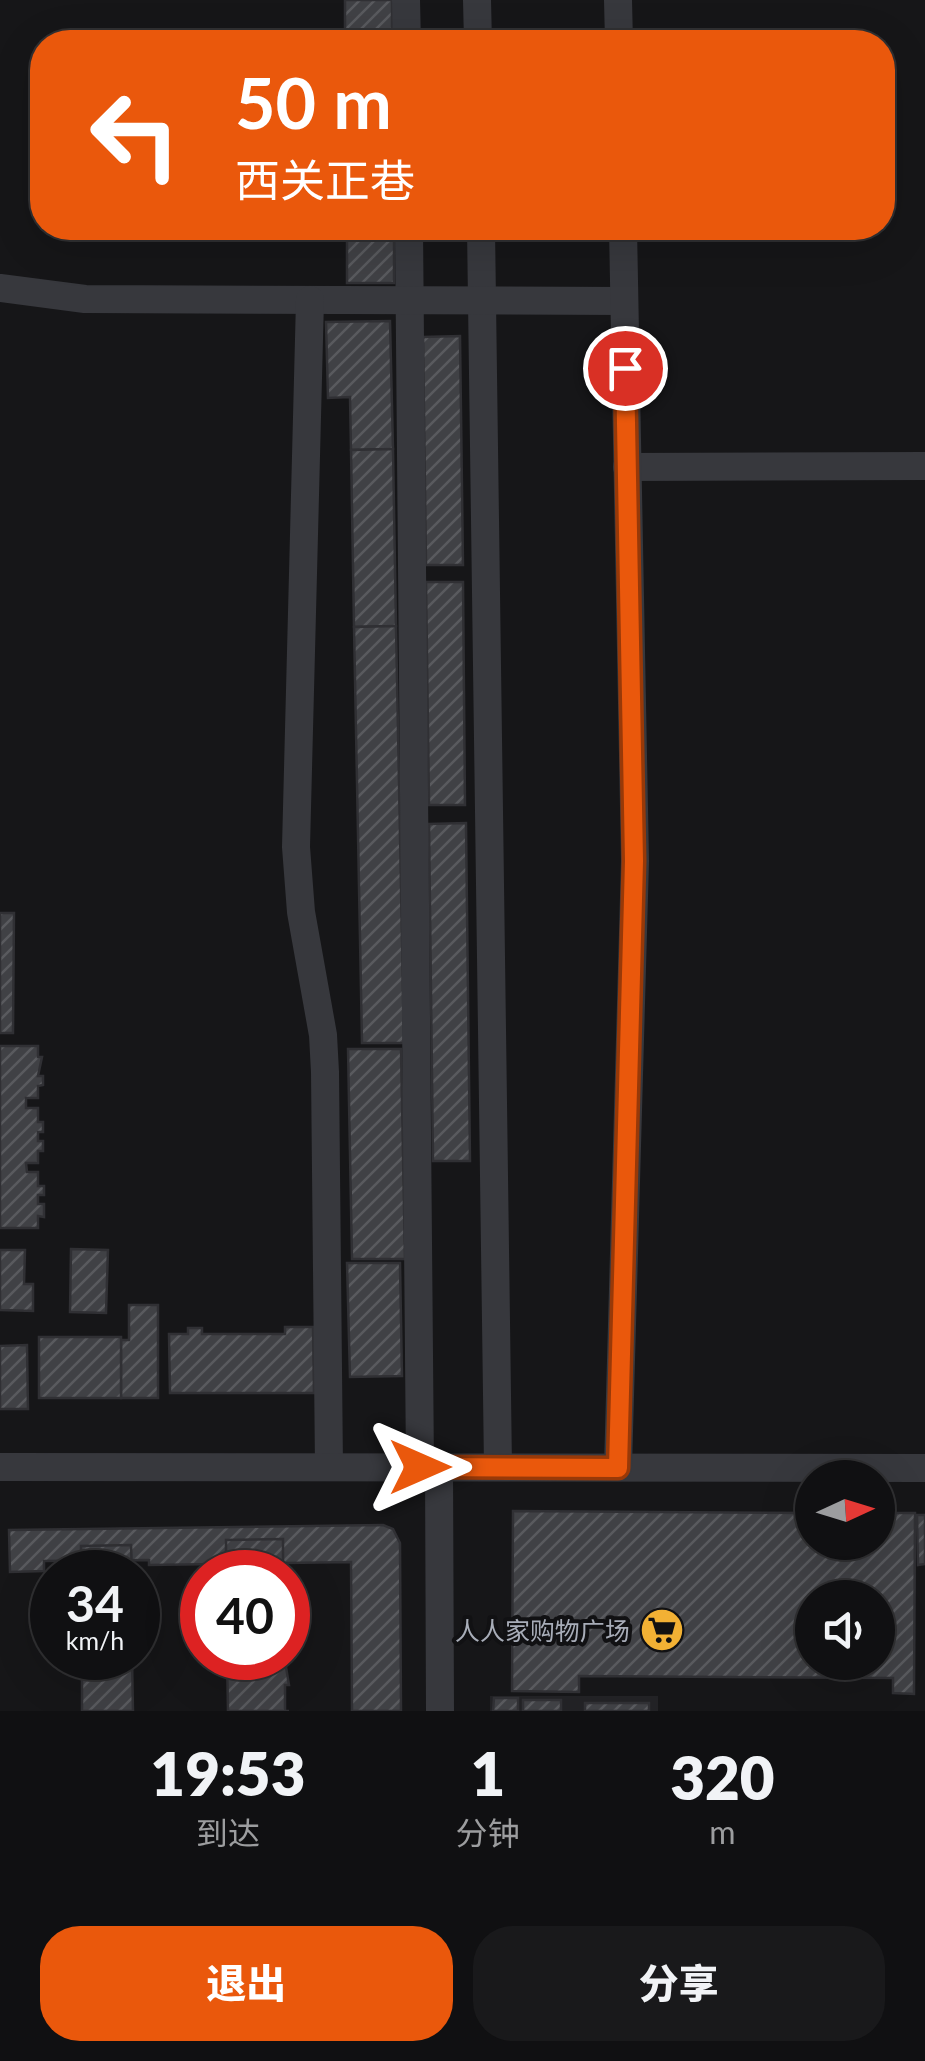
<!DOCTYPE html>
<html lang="zh">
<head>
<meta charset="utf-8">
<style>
	body { margin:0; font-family:Lato,"Noto Sans SC",sans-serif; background:#19191b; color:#f1f3f6; height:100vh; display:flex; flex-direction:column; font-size:38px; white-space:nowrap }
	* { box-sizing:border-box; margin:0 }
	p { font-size:32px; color:#9c9d9f }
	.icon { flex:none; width:55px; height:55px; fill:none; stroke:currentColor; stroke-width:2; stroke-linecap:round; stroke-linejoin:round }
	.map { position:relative; height:1711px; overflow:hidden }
	.sheet { display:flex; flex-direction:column; background:#101012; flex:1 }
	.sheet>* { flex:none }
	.hud { position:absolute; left:30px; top:30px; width:865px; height:210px; border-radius:40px; box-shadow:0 10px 40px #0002,0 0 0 2px #303032; background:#ea580c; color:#fff; overflow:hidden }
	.needle { width:65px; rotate:86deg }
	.buttons { position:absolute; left:795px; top:1460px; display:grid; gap:20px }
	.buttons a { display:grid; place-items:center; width:100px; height:100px; border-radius:50%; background:#101012; box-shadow:0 10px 40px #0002,0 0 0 2px #303032; font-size:50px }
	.speed { position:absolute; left:30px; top:1550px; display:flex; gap:20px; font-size:50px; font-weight:700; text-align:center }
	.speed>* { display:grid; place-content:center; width:130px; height:130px; border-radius:50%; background:#101012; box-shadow:0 10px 40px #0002,0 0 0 2px #303032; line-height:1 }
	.speed small { font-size:25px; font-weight:400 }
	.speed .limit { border:15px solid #d22; background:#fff; color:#111 }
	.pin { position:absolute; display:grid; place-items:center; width:85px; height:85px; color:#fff; margin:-42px; border:5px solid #fff; border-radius:50%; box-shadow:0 2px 10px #0007 }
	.me { position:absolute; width:110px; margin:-55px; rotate:90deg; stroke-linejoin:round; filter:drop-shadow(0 0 8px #0008) }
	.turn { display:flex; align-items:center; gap:35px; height:210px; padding:0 40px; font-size:45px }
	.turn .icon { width:130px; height:130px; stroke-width:2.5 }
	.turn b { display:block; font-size:70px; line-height:85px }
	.eta { display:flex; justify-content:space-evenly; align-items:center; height:170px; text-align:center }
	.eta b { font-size:60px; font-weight:800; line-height:70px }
	.button { display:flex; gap:20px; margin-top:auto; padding:20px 40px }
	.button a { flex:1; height:115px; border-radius:40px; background:#ea580c; color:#fff; font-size:40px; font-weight:800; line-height:115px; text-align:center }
	.button a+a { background:#19191b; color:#f1f3f6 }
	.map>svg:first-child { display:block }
	.built { fill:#222225 }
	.building { fill:url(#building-hatch); stroke:#303034; stroke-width:2.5; fill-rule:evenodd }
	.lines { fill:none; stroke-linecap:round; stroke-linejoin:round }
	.minor { stroke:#37383d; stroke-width:28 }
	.route-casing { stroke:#983908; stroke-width:25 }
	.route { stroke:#ea580c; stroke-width:18 }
	.labels { text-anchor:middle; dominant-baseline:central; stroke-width:8; stroke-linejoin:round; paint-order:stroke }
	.poi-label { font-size:25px; fill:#a8adb8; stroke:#111113; text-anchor:end }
</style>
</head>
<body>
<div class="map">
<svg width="925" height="1711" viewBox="0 0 925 1711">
	<defs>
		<pattern id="building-hatch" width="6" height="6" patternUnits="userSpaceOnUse" patternTransform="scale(2.5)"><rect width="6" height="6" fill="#404145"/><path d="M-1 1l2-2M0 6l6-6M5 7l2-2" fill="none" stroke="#595a5e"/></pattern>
	</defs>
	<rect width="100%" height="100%" fill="#161618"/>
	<rect class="built" x="490" y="1696" width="168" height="15"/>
	<g class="building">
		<rect x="345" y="0" width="47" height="42"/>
		<rect x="347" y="228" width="47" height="55"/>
		<path d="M390 321 393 449 351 450 350 397 328 398 326 322Z"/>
		<path d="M460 336 463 565H426L423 337Z"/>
		<path d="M393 449 396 626 354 627 351 450Z"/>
		<path d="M426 582H463L465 805H429Z"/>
		<path d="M396 626 404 1043H362L354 627Z"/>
		<path d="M466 823 470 1161H433L429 824Z"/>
		<path d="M0 913H14L13 1033H0Z"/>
		<path d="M0 1046H38V1057H42L38 1076H43V1085L38 1086V1098H26V1108H38V1122H43V1132H38V1141H43V1151H38V1163H26L27 1172H38V1186H44V1195H38V1204H44V1217L38 1216V1228H0Z"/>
		<path d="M348 1049H401L405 1259H352Z"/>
		<path d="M71 1249 108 1250 106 1313 70 1312Z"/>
		<path d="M0 1250H25L24 1284H33V1311L0 1310Z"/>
		<path d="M347 1263H400L402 1376 350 1377Z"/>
		<path d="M129 1305H158V1398H121V1340H129Z"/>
		<path d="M285 1327H313L314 1393H170L169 1334H188V1328H202V1334H285Z"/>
		<rect x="39" y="1337" width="82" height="61"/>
		<path d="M27 1345 28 1409H0V1346Z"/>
		<path d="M513 1511 812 1513V1542H878V1513H915L914 1694 893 1693V1678L579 1676V1692L512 1691ZM812 1598H878V1662H812Z"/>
		<path d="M917 1515H925V1564L918 1565Z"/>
		<path d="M383 1525 393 1529 400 1543 401 1711H352L351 1562 149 1565V1560L44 1561V1571L10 1572 9 1530Z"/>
		<path d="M283 1539V1572H226V1540Z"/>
		<path d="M131 1545 132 1572H81V1546Z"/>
		<path d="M288 1644V1661H285L289 1685H285V1711H289H228L227 1658H288Z"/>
		<path d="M82 1658H132L133 1711H82Z"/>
		<path d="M494 1698H518V1711H493Z"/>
		<rect x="523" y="1700" width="38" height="11"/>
		<rect x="585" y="1703" width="64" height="8"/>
	</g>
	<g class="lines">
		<g class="minor">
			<path d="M406 0 407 42"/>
			<path d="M477 0 478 42"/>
			<path d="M618 0 619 42"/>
			<path d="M409 228 420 1467"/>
			<path d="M481 228 498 1467"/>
			<path d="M0 288 85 299 624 301"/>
			<path d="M310 300 296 847 301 912 323 1035 325 1072 329 1467"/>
			<path d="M627 467 925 466"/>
			<path d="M0 1467 925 1468"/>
			<path d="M439 1467 440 1711"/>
			<path d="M618 1467 635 861 623 228"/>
		</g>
	</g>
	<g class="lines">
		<g class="route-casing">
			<path id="route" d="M420 1467 618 1468 634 861 625 368"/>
		</g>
		<use href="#route" class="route"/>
	</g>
	<defs>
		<g id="supermarket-disc" transform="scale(2.25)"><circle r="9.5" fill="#f2b134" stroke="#111113"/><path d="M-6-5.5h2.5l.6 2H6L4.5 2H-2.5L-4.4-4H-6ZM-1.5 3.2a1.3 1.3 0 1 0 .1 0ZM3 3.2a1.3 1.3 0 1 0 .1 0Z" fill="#111"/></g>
	</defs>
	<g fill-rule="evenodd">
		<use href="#supermarket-disc" x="662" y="1630"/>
	</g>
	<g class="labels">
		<g class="poi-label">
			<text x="630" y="1630">人人家购物广场</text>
		</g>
	</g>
</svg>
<div class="buttons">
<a><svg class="needle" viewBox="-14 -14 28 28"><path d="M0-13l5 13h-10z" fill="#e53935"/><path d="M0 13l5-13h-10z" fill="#9c9d9f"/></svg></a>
<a><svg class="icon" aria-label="sound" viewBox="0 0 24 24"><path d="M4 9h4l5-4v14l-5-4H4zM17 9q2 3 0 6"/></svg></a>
</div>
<div class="speed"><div>34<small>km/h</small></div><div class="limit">40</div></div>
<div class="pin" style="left:625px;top:368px;background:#d93025"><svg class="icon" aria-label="arrive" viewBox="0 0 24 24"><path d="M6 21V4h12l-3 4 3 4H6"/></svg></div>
<svg class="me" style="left:420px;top:1467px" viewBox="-20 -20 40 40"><path d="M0-17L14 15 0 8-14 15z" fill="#ea580c" stroke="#fff" stroke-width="4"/></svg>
<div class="hud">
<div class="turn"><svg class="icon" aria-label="left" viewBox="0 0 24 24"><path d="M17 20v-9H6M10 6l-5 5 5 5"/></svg><div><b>50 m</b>西关正巷</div></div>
</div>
</div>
<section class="sheet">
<div class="eta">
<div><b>19:53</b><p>到达</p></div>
<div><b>1</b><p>分钟</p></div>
<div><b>320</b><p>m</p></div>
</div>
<div class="button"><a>退出</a><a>分享</a></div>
</section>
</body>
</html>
